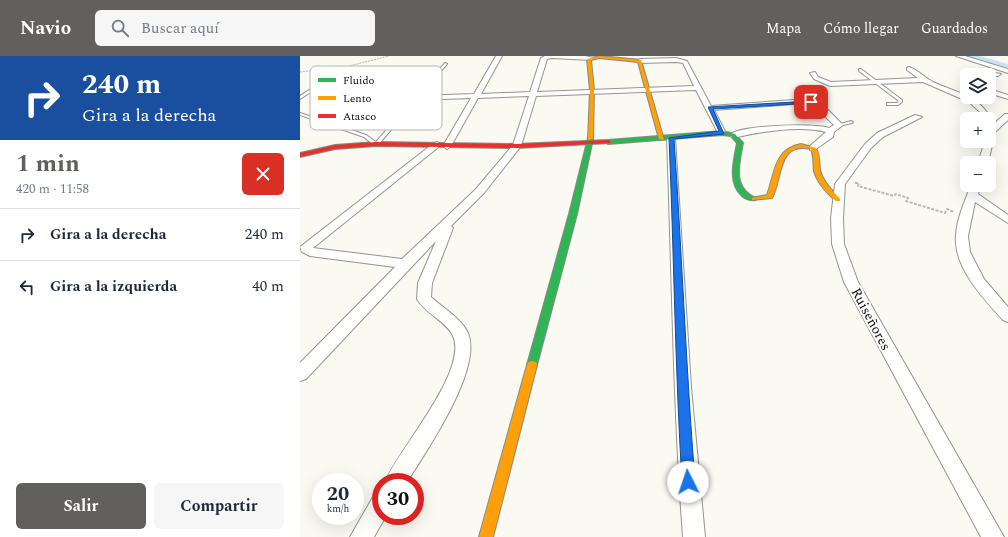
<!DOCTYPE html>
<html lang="es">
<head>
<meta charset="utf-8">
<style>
	body { margin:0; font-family:Spectral,serif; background:#f6f6f7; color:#1f2937; height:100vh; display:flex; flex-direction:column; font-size:15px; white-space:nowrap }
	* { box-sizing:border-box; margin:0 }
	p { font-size:13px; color:#747a83 }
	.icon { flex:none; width:22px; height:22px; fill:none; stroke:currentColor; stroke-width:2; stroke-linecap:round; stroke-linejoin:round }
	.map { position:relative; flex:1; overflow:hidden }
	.side { display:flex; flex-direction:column; background:#fff; width:300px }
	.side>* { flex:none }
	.top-card { background:#1a4fa0; color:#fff; overflow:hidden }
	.tools { position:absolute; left:660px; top:12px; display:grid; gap:8px }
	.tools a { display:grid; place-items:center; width:36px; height:36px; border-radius:6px; background:#fff; box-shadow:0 4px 16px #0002; font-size:20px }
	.speed { position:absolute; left:12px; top:417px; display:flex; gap:8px; font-size:20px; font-weight:700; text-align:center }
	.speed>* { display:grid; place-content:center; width:52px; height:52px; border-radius:50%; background:#fff; box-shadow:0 4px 16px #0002; line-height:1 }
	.speed small { font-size:10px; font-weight:400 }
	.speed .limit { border:6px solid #d22; background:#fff; color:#111 }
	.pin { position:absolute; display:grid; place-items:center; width:34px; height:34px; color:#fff; margin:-17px; border-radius:8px; box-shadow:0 2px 6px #0006 }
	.me { position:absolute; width:44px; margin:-22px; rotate:356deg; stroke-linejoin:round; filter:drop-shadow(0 0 3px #0008) }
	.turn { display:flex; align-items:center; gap:14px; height:84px; padding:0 16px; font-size:18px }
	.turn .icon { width:52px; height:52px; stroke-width:2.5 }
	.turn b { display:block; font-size:28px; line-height:34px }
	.round { display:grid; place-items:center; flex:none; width:42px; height:42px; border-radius:6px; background:#f6f6f7 }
	.overview { display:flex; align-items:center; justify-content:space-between; height:68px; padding:0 16px }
	h1 { font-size:24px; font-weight:700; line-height:30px; color:#61605e }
	.button { display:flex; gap:8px; margin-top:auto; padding:8px 16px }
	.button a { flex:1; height:46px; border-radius:6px; background:#61605e; color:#fff; font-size:16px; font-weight:700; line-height:46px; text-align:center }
	.button a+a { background:#f6f6f7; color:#1f2937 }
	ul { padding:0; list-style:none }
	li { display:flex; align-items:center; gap:12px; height:52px; padding:0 16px; border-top:1px solid #e0e1e3 }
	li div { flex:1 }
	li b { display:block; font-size:15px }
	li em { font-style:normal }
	header { display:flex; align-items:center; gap:24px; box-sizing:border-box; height:56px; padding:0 20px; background:#61605e; color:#fff }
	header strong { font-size:19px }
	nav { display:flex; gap:22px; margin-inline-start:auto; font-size:14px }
	.search { width:280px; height:36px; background:#f6f6f7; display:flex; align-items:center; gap:10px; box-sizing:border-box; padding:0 14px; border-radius:6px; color:#747a83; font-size:15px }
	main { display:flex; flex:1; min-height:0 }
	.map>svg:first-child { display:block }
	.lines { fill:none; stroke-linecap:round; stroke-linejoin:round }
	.river { fill:#cae3f3; fill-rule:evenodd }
	.lane-casing { stroke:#949491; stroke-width:2 }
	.street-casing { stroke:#949491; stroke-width:2 }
	.fast-casing { stroke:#8b8a87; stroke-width:2 }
	.slow-casing { stroke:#8b8a87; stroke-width:2 }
	.jam-casing { stroke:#8b8a87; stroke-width:2 }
	.path-far1 { stroke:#b8b8b6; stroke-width:1; stroke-dasharray:2 1; stroke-linecap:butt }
	.path { stroke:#b8b8b6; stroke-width:2; stroke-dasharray:3 1.5; stroke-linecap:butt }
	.lane { fill:#fefefd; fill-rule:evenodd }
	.street { fill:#fefefd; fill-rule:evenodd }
	.fast { fill:#30b455; fill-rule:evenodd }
	.slow { fill:#ff9f0a; fill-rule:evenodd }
	.jam { fill:#e5322d; fill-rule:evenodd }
	.route { fill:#1a73e8; stroke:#114b97 }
	.labels { text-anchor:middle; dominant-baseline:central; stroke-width:4; stroke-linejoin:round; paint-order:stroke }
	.street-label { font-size:14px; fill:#0e0e0e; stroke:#fff }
	.key { fill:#fff; stroke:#b7b7b7; stroke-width:1 }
	.key-label { font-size:11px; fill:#0e0e0e }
</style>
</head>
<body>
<header>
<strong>Navio</strong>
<div class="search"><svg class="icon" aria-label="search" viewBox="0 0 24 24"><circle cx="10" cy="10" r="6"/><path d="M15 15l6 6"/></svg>Buscar aquí</div>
<nav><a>Mapa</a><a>Cómo llegar</a><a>Guardados</a></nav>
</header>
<main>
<section class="side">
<div class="top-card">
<div class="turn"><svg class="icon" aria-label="right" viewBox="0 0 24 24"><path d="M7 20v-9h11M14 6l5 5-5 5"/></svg><div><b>240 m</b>Gira a la derecha</div></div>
</div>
<div class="overview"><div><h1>1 min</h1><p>420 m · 11:58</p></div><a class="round" style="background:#d93025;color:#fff"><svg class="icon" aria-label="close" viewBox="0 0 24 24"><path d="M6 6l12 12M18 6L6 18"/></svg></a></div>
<ul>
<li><svg class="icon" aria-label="right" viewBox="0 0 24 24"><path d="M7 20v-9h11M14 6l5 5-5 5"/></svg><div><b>Gira a la derecha</b></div><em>240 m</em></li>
<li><svg class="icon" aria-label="left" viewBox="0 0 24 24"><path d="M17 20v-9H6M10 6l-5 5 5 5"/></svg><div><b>Gira a la izquierda</b></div><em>40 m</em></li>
</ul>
<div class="button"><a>Salir</a><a>Compartir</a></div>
</section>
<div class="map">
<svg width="708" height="481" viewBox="0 0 708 481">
	<rect width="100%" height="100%" fill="#faf9f2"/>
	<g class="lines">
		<path class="river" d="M664 0H680L708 8V15L665 2Z"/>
		<g class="lane-casing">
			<g id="lane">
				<path d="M145 7 147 8 78 89H74L64 81 0 59V57L27 66 82 20H84V22L31 67 66 79 76 86Z"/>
				<path d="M559 13H561L602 44V46L598 49H587V47H597L599 45 559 15Z"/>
				<path d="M23 25 26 26 0 43V40Z"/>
				<path d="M551 65 553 66 552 67 539 70 537 69Z"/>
			</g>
		</g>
		<g class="street-casing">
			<g id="street">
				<path d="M196 0H202L181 38 230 36 241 2 245 0H285L294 2 291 4 252 2 247 3 237 36 394 30 383 7 376 6 340 7 337 5 340 3 376 2 387 5 411 50 508 43 523 49 543 69 534 76 533 81 513 95 510 94V90L526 76C500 69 459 76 433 82L429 79C440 69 513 67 529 72L534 69 517 53 507 47 414 54 426 77 422 79 418 77 396 34 236 40 221 90 184 137 151 170 153 172 132 227 131 241C143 252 162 263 168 277 183 313 126 396 107 426H85C98 394 169 315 153 280 147 266 125 257 117 243L118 227 136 185 6 323 0 325V307L95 211 10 200 2 196 0 191 134 87 137 86 141 89 13 192 102 203 176 133 213 89 229 40 178 42 151 90 147 93 143 90 171 42 115 44 111 42 115 40 174 38Z"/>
				<path d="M656 0H665L708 13V17Z"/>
				<path d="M609 11C618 14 625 22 633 26 656 37 678 38 691 63L689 65V63H683L680 56 669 46 623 26 530 30 514 23 510 17 515 16 518 21 531 26 618 22 607 14V12Z"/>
				<path d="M682 15 701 18 698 20 667 19V21L665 19Z"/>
				<path d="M689 33 708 39V43L689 37Z"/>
				<path d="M705 58H708V64L695 76 688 107H678L685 85H689V72Z"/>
				<path d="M615 59 622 61 583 81 571 92 545 128 543 162 544 188 558 226 704 481H681L544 226 532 188 531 162 535 128 565 88 577 77Z"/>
				<path d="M371 79 375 82 391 331 405 481H383C373 348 372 215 367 82Z"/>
				<path d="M671 129H681L678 138 708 159V167L675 146 668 180 670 196 684 223 708 251V266L703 264C683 242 653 211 656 179 657 162 665 145 671 129Z"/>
				<path d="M81 438V460H86L74 481H50L73 441Z"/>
			</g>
		</g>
		<g class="fast-casing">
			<g id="fast">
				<path d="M422 75 435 78 443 87C439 108 432 132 456 142V144C451 145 445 143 442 140 427 127 434 104 437 87L431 80 422 79 308 88 305 86 308 84Z"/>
				<path d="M288 82 293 83 277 158 237 309 236 312 232 313 228 312 227 309 269 158Z"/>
			</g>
		</g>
		<g class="slow-casing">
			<g id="slow">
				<path d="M300 0 341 4 364 84 359 83 338 6 299 2 291 4 294 34 293 83 288 84 290 34 287 3Z"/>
				<path d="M501 88 516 92C520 99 519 106 520 114 523 126 532 134 540 143V145H536C527 137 517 127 514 115 513 107 514 100 511 93 477 85 483 122 472 142L452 144V142L467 139C475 117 474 93 501 88Z"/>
				<path d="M232 305 236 306 237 309 193 481H179L227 309 228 306Z"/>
			</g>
		</g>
		<g class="jam-casing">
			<path id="jam" d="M308 84 311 86 310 87 217 92 76 90 35 93 0 101V97L35 89 76 86 217 88Z"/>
		</g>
		<path class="path-far1" d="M0 16 45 11 89 0"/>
		<path class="path" d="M555 127H559L558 130 594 140 596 138 608 142 606 145 645 157 647 153 654 156"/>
		<use href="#lane" class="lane"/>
		<use href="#street" class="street"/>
		<use href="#fast" class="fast"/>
		<use href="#slow" class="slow"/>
		<use href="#jam" class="jam"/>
	</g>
	<path class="route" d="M511 45 513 47 413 53 424 78 374 83C382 198 386 312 395 426L393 431 388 432 383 431 382 426C375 311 374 197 369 82L419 75 408 51Z"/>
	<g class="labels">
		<g class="street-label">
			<text transform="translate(571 263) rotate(62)">Ruiseñores</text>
		</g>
	</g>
	<rect x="10" y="10" width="132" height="64" rx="6" class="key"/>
	<rect x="18" y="22" width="18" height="4" fill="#30b455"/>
	<rect x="18" y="40" width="18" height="4" fill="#ff9f0a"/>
	<rect x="18" y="58" width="18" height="4" fill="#e5322d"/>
	<g class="key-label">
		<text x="43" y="28">Fluido</text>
		<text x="43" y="46">Lento</text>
		<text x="43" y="64">Atasco</text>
	</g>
</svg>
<div class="tools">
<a><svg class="icon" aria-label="layers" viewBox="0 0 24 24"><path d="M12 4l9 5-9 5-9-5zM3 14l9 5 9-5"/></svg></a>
<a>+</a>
<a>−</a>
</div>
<div class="speed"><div>20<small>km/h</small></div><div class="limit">30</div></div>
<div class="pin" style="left:511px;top:46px;background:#d93025"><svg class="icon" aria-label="arrive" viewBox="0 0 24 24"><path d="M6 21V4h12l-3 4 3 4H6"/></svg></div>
<svg class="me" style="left:388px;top:426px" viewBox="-20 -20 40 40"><circle r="19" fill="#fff"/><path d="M0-13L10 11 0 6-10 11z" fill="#1a73e8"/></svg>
</div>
</main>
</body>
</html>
